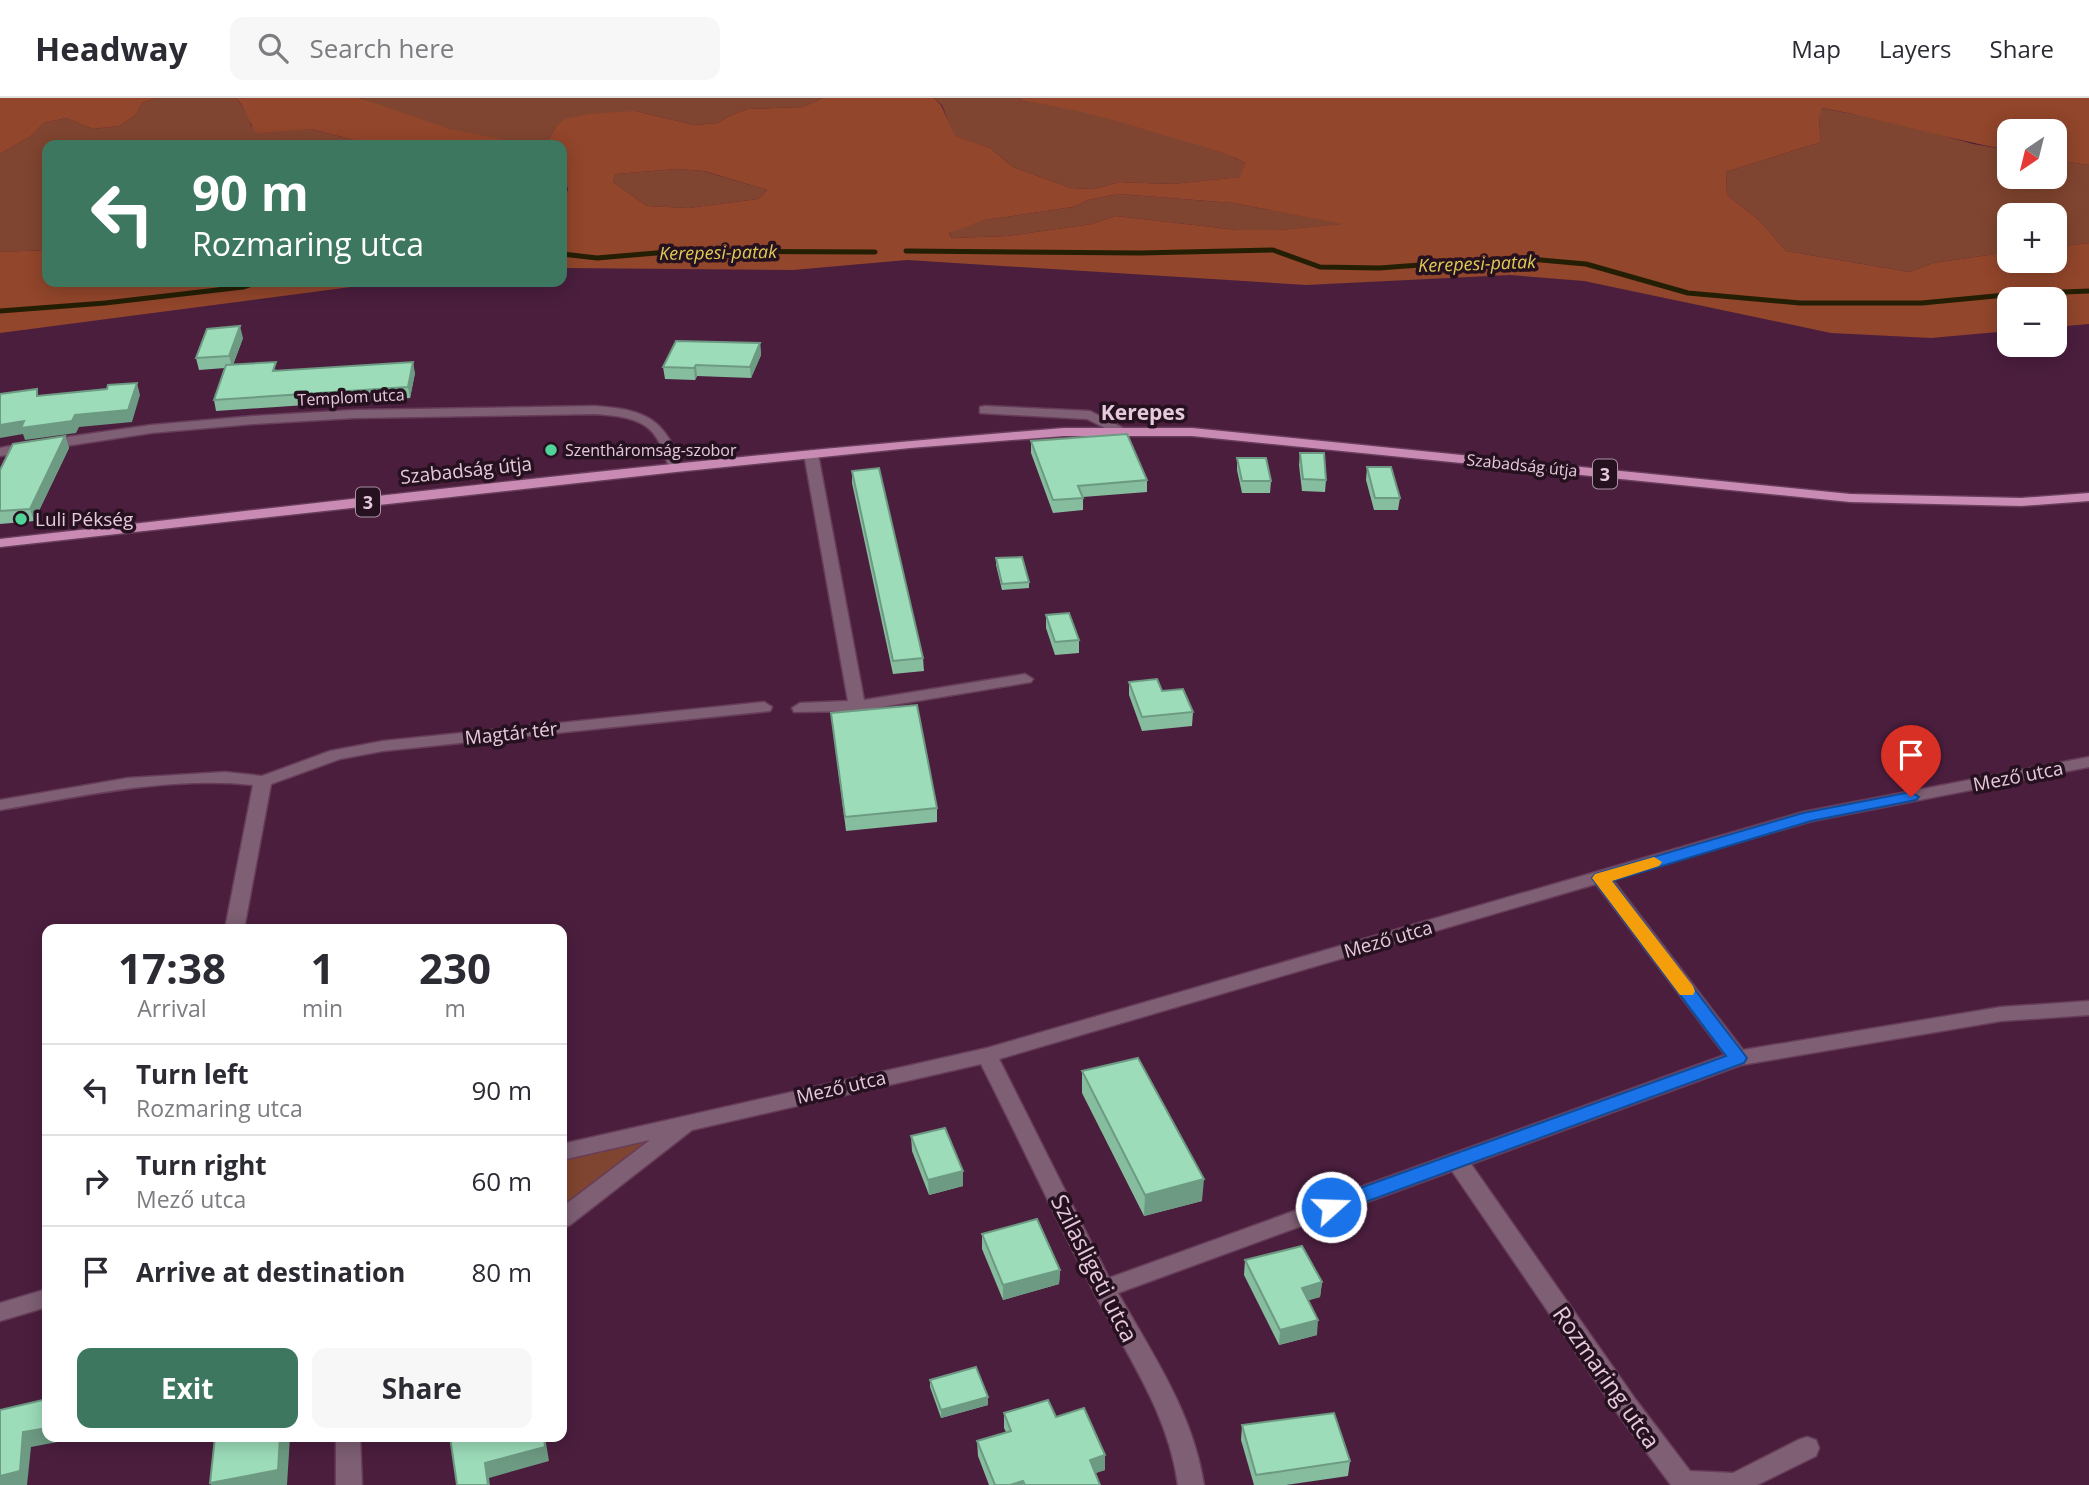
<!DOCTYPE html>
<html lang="en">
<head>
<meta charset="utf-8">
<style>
	body { margin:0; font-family:"Open Sans",sans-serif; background:#f7f7f7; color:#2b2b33; height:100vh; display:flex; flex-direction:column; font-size:26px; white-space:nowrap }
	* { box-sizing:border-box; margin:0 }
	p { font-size:23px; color:#7c7c81 }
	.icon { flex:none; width:38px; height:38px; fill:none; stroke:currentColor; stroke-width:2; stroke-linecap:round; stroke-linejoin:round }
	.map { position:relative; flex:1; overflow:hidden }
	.details { position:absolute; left:42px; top:826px; width:525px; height:518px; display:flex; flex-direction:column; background:#fff; border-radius:14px; box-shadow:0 4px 18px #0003 }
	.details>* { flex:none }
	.guide { position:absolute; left:42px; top:42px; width:525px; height:147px; border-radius:14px; box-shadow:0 4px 18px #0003; background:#3d7760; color:#fff; overflow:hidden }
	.needle { width:46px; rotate:215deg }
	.buttons { position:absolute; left:1997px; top:21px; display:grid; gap:14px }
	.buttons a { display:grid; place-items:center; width:70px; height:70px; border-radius:14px; background:#fff; box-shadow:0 4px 18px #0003; font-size:35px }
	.pin { position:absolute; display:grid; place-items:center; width:60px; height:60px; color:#fff; margin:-72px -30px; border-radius:50% 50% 50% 0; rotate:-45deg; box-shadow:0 0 7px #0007 }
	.pin .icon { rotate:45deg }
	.me { position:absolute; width:77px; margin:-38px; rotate:70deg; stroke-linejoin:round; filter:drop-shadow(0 0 5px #0008) }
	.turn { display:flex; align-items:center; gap:24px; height:147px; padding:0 35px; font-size:32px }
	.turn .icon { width:91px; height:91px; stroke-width:2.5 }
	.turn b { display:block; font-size:49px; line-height:60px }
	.eta { display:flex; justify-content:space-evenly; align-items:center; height:119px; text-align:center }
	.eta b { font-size:42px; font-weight:700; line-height:49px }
	.primary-button { display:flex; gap:14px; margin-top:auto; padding:14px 35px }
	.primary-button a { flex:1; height:80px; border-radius:14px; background:#3d7760; color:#fff; font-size:28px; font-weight:700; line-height:80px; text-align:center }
	.primary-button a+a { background:#f7f7f7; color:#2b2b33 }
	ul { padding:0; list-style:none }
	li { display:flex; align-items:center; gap:21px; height:91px; padding:0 35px; border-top:2px solid #e1e1e2 }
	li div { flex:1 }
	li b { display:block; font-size:26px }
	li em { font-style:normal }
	header { display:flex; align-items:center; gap:42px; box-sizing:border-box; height:98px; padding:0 35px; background:#fff; border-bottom:2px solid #e1e1e2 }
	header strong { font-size:33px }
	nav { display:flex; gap:38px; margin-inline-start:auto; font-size:24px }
	.search { width:490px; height:63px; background:#f7f7f7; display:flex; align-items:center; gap:18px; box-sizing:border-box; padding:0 24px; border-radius:14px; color:#7c7c81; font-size:26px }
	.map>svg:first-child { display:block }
	.green { fill:#804530 }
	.forest { fill:#92462b; fill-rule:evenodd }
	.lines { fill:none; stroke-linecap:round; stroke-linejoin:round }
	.stream { stroke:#241f04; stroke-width:5 }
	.minor-casing { stroke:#673d5a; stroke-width:3 }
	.major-casing { stroke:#673d5a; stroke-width:3 }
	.minor { fill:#7e5f73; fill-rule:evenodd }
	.major { fill:#c98bb4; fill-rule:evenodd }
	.wall { fill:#86bd9f }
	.shaded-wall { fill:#6d9a82 }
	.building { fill:#9cdcb9; stroke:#6d9a82; stroke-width:2 }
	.route { fill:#1a73e8; stroke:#114b97; stroke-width:2 }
	.slow { fill:#f59e0b }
	.poi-dot { fill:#52d397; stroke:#25111f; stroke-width:2.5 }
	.labels { text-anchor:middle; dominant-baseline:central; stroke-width:7; stroke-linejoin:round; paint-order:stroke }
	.far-street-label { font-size:16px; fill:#e6c9db; stroke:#25111f }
	.far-poi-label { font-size:16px; fill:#e6c9db; stroke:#25111f; text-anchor:start }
	.far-water-label { font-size:18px; font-style:italic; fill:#dfcb54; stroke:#25111f }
	.shield { fill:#25111f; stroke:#ac92a3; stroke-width:2 }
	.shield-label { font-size:18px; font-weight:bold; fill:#e6c9db }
	.street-label { font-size:19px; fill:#e6c9db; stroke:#25111f }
	.poi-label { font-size:19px; fill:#e6c9db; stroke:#25111f; text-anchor:start }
	.far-district-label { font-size:21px; font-weight:bold; fill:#e6c9db; stroke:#25111f }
	.near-street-label { font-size:23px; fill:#e6c9db; stroke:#25111f }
</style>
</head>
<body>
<header>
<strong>Headway</strong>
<div class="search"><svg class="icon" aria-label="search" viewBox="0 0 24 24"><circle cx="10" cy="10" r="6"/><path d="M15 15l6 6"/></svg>Search here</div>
<nav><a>Map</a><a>Layers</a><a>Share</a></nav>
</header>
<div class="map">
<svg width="2089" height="1387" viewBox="0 0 2089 1387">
	<rect width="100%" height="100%" fill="#4b1e3e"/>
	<g class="green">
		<path d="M156 0H236L249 17 251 28 311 31 373 47H47V152L0 154V56L31 38 44 25 66 20 93 31 119 28 136 17 142 5Z"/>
		<path d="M361 0H822L803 9 747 11 729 18 718 25 694 27 636 13 555 30 548 43C491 49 413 25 361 0Z"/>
		<path d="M934 0H1020L1023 3 1063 8 1127 24 1219 52 1245 65 1241 79 1172 86 1119 84 1094 91 1071 90 1013 69 990 50 954 38 942 7Z"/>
		<path d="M1821 10 1900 25 1973 46 2009 52V79H2054L2055 62 2089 67V145L2055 149 2054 117H2009V154L1933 165 1910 174 1786 153 1759 122 1727 97 1726 74 1821 44 1819 21Z"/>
		<path d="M676 71 703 73 767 92 758 101 688 110 647 108 613 84 616 76Z"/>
		<path d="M1119 96 1233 105 1344 126 1278 132H1238L1116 118 1092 126 1007 138 952 140 949 134 985 122 1073 109 1088 102Z"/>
		<path d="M689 1023 562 1121V1054Z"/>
	</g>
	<g class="forest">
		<path d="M0 0H156L142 5 136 17 119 28 93 31 66 20 44 25 31 38 0 56Z"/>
		<path d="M236 0H360L449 31 522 45 548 43 555 30 565 21 589 16 636 13 694 27 718 25 729 18 747 11 803 9 822 0H934L941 7 955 38 990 50 1013 69 1071 90 1094 91 1119 84 1172 86 1240 79 1245 65C1222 52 1200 48 1174 40 1124 25 1076 10 1023 3L1020 0H2089V67L2055 62 2054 33H2009V52C1946 41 1885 21 1822 10L1819 21 1821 44 1726 74 1727 97 1759 122 1786 153 1910 174 1933 165 2009 154V163H2054L2055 149 2089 145V226L2055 229 2054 201H2009V233L1931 240 1831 235 1584 183 1510 177 1306 187 907 162 793 172 562 170V104L568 92 566 82 562 84V47H373L311 31 256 35C248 23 247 11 236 0ZM676 71 704 73 767 92 758 101 688 110 647 108 613 84 616 76ZM1119 96 1233 105 1342 126 1278 132H1238L1116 118 1092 126 1007 138 952 140 949 135 985 122 1073 109 1088 102Z"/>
		<path d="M47 152V184H389L0 235V154Z"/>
	</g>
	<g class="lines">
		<g class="stream">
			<path d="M906 153 1140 155 1273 152 1320 169 1379 170 1517 160 1586 166 1688 195 1800 205H1922L2016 196 2089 193"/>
			<path d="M562 156 597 160 680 153 875 154"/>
			<path d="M0 213 105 205 243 189 259 184"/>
		</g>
		<g class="minor-casing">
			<g id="minor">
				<path d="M595 308C647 312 664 320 683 370L681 373H671C666 363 663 352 658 342 646 319 618 318 595 316L355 320 253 326 151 335 0 358V350L25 345 151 327 253 318 355 312Z"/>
				<path d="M985 308 1090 313 1129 333 1122 337 1117 336 1087 321 980 315V309Z"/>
				<path d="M811 352 818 356 864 602 1025 576 1033 581 1031 584 857 613 794 614 792 610 800 605 848 603 804 356Z"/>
				<path d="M764 604 772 609 770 613 383 653 340 661 271 686 244 831H225L253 687C169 678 83 698 0 712V702L128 680 225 674 262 678 330 653 383 643Z"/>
				<path d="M2089 659V669L1812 723 1612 781 1743 952 2001 909 2089 903V917L2001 923 1741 967 1471 1066 1636 1302 1690 1373 1733 1375 1798 1342 1807 1339 1816 1342 1819 1350 1816 1358 1757 1387H1671L1618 1316 1452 1073 1118 1195C1153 1257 1193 1315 1204 1387H1178C1168 1313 1126 1257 1093 1192 1054 1117 1019 1041 981 966L692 1032 570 1127 562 1130V1109L650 1042 562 1062V1046L987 950 1803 714ZM1596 786 1725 957 1109 1180 999 961Z"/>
				<path d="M47 1191V1209L0 1223V1205Z"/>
				<path d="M336 1339H360L362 1387H336Z"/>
			</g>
		</g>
		<g class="major-casing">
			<path id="major" d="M1064 330H1192L1850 396 2021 400 2089 395V403L2021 408 1850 404 1192 338H1064L910 350 676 374 0 449V441C354 401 709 358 1064 330Z"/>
		</g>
		<use href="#minor" class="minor"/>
		<use href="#major" class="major"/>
	</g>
	<g class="wall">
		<path d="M243 240 233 267 278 272 415 275 410 300 216 313 214 302 225 270 199 272 196 260Z"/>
		<path d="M760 245 761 257 751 280 697 278 695 282 665 281 663 269Z"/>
		<path d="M65 338 69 350 34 423 0 426V372Z"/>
		<path d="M1031 343 1147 382V394L1083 399V412L1053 415 1031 355Z"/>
		<path d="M1300 355 1326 382 1325 394 1302 393 1299 367Z"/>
		<path d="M1237 360 1271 383 1270 395H1242L1237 372Z"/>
		<path d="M1367 369 1400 400 1398 412H1374L1366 382Z"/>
		<path d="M852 373 923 560 924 573 893 576 852 385Z"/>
		<path d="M996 460 1029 484V490L1002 492 996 467Z"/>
		<path d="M1046 517 1079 542V555L1055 557 1046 530Z"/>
		<path d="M1129 584 1193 614 1192 628 1142 633 1129 597Z"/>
		<path d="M831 615 937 710V724L846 733Z"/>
		<path d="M1082 973 1202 1103 1144 1118 1082 995Z"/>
		<path d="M911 1038 963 1088 929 1097 912 1053Z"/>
		<path d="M982 1136 1060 1172 1059 1186 1003 1202 982 1151Z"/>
		<path d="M1245 1162 1322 1184 1320 1199 1308 1202 1317 1237 1279 1247 1244 1177Z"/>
		<path d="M930 1282 988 1299V1307L941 1320 930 1289Z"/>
		<path d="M1004 1315 1056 1319 1105 1357V1372L1095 1375 1100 1387H989L978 1358 977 1343 1006 1334 1004 1330Z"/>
		<path d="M1242 1327 1350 1363 1348 1378 1286 1387H1254L1241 1342Z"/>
	</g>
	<g class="shaded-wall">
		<path d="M240 228 243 240 232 269 229 258Z"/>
		<path d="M760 245 761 257 751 280 750 269Z"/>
		<path d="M413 264 415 275 410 300 408 289Z"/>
		<path d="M696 267 697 278 695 282 694 270Z"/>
		<path d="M137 285 140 297 132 324 79 329 76 335 25 342 23 336 0 340V327L75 317Z"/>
		<path d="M65 338 69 350 34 423 30 411Z"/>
		<path d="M963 1073V1088L929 1097 928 1082Z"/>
		<path d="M1204 1081 1202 1103 1144 1118 1145 1097Z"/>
		<path d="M1060 1172 1059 1186 1003 1202V1187Z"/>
		<path d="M1322 1184 1320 1199 1300 1205 1302 1190Z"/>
		<path d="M1318 1222 1317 1237 1279 1247 1280 1232Z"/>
		<path d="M988 1299V1307L941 1320V1312Z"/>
		<path d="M47 1330V1339H84L31 1349 27 1387H0V1378L23 1334Z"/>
		<path d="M280 1339H290L287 1387H211L210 1385Z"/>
		<path d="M545 1339 549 1363 489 1380 490 1387H488L485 1365Z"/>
		<path d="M1105 1357V1372L1090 1377V1362Z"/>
		<path d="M1023 1383V1387H1010Z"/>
	</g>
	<g class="building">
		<path d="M240 228 229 258 196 260 207 231Z"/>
		<path d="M676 243 760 245 750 269 696 267 694 270 663 269Z"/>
		<path d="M276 264 273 273 413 264 408 289 214 302 226 267Z"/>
		<path d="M137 285 128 312 75 317 72 323 21 330 24 323 0 327V296L37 291V298L107 291 108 287Z"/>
		<path d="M1127 336 1147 382 1078 388 1083 400 1053 402 1031 343Z"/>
		<path d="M65 338 30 411 0 413V372L13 346Z"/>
		<path d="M1300 355H1324L1326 382 1303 381Z"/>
		<path d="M1237 360H1266L1271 383H1242Z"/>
		<path d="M1367 369H1391L1400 400H1375Z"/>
		<path d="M879 370 923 560 893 563 852 373Z"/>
		<path d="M1022 459 1029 484 1002 486 996 460Z"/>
		<path d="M1069 515 1079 542 1055 544 1046 517Z"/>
		<path d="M1157 581 1162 593 1183 591 1193 614 1142 619 1129 584Z"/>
		<path d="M917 607 937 710 845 719 831 615Z"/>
		<path d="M1138 960 1204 1081 1145 1097 1082 973Z"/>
		<path d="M945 1030 963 1073 928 1082 911 1038Z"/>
		<path d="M1037 1121 1060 1172 1003 1187 982 1136Z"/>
		<path d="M1302 1148 1322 1184 1302 1190 1318 1222 1280 1232 1245 1162Z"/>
		<path d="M976 1269 988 1299 941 1312 930 1282Z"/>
		<path d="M47 1301V1330L23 1334 20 1373 0 1378V1312Z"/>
		<path d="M1048 1302 1056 1319 1084 1310 1105 1357 1090 1362 1100 1387H1025L1023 1383 1010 1387H995L977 1343 1011 1333 1004 1315Z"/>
		<path d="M1334 1315 1350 1363 1256 1377 1242 1327Z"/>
		<path d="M215 1339H280L278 1372 210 1385Z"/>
		<path d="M450 1339H544L545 1349 485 1365 488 1387H457Z"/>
	</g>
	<path class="route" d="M1911 694 1919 699 1916 702 1811 723 1612 783 1744 956 1747 960 1744 965 1338 1114 1331 1116 1324 1114 1321 1109 1324 1103 1726 958 1595 784 1592 780 1595 776 1803 715Z"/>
	<path class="slow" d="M1654 759 1662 764 1659 768 1612 783 1693 888 1695 893 1693 897H1680L1592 780 1595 776Z"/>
	<g class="poi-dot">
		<circle cx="551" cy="352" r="7"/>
		<circle cx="21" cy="421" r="7"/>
	</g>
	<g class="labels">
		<g class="far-street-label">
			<text transform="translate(351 299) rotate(-3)">Templom utca</text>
			<text transform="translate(1522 367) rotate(6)">Szabadság útja</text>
		</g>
		<g class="far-poi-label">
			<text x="565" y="352">Szentháromság-szobor</text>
		</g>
		<g class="far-water-label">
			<text transform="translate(718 154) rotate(-1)">Kerepesi-patak</text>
			<text transform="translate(1477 165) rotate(-2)">Kerepesi-patak</text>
		</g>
		<g class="shield">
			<rect x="1593" y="361.5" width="24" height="29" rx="5"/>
			<rect x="356" y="389.5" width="24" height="29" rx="5"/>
		</g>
		<g class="shield-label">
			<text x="1605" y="376">3</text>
			<text x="368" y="404">3</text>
		</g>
		<g class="street-label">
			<text transform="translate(466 372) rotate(-6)">Szabadság útja</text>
			<text transform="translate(511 635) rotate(-6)">Magtár tér</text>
			<text transform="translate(2018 678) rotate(-11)">Mező utca</text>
			<text transform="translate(1388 841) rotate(-16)">Mező utca</text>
			<text transform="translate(841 989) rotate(-13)">Mező utca</text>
		</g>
		<g class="poi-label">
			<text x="35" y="421">Luli Pékség</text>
		</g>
		<g class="far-district-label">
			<text x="1143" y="314">Kerepes</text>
		</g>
		<g class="near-street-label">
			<text transform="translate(1095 1170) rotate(63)">Szilasligeti utca</text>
			<text transform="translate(1607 1279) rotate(55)">Rozmaring utca</text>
		</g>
	</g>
</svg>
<div class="buttons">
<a><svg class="needle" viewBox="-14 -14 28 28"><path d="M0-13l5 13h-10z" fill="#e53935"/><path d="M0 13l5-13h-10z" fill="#7c7c81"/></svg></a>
<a>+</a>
<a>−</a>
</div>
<div class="pin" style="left:1911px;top:699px;background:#d93025"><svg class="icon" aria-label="arrive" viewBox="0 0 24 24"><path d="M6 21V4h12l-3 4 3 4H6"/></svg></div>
<svg class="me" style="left:1331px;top:1109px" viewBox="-20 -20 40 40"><circle r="17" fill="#1a73e8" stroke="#fff" stroke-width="3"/><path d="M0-11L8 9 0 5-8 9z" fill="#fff"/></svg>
<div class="guide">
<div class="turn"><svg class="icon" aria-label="left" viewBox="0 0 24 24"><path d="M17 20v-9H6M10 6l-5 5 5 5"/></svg><div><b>90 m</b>Rozmaring utca</div></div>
</div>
<section class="details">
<div class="eta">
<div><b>17:38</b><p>Arrival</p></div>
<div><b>1</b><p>min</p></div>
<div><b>230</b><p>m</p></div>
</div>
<ul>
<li><svg class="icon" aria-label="left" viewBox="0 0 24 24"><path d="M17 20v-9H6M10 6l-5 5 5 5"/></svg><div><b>Turn left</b><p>Rozmaring utca</p></div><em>90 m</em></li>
<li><svg class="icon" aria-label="right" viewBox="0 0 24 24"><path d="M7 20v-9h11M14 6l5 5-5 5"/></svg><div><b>Turn right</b><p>Mező utca</p></div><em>60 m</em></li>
<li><svg class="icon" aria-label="arrive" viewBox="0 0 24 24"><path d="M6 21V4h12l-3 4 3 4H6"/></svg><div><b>Arrive at destination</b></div><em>80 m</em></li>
</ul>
<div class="primary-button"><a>Exit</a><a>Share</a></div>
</section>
</div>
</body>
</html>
